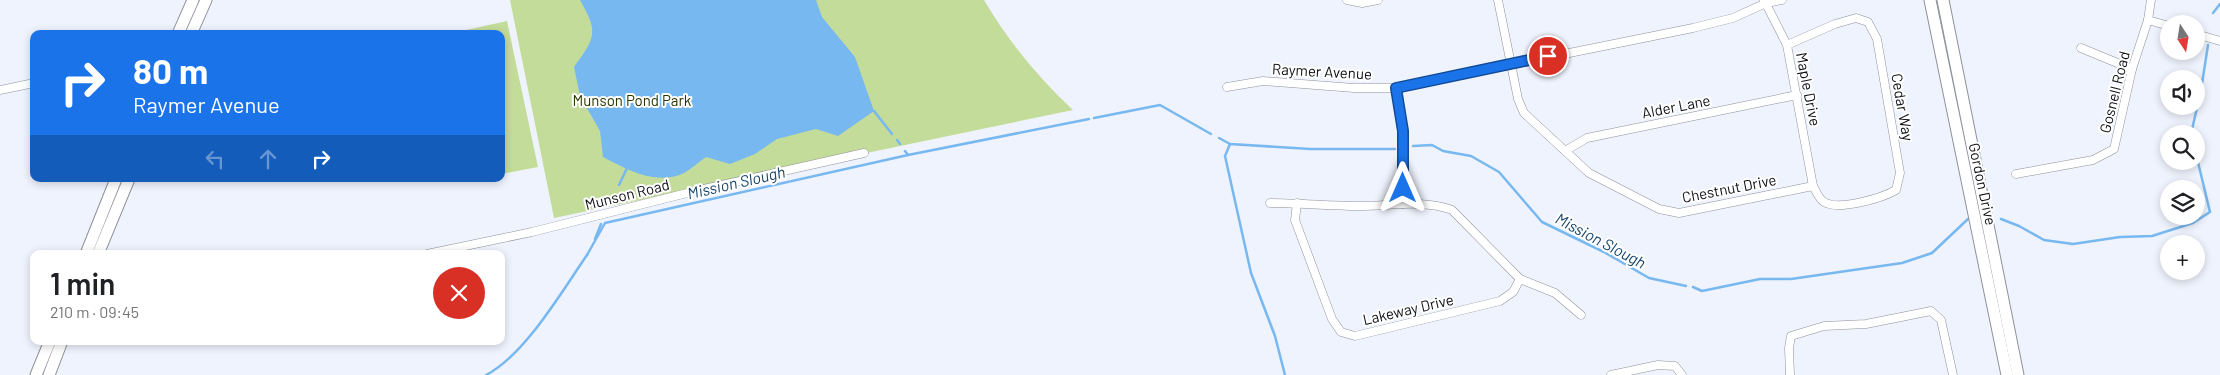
<!DOCTYPE html>
<html lang="en">
<head>
<meta charset="utf-8">
<style>
	body { margin:0; font-family:Barlow,sans-serif; background:#f2f2f2; color:#202124; height:100vh; display:flex; flex-direction:column; font-size:19px; white-space:nowrap }
	* { box-sizing:border-box; margin:0 }
	p { font-size:16px; color:#757577 }
	.icon { flex:none; width:28px; height:28px; fill:none; stroke:currentColor; stroke-width:2; stroke-linecap:round; stroke-linejoin:round }
	.map { position:relative; flex:1; overflow:hidden }
	.drawer { position:absolute; left:30px; top:250px; width:475px; height:95px; display:flex; flex-direction:column; background:#fff; border-radius:10px; box-shadow:0 2px 8px #0003 }
	.drawer>* { flex:none }
	.guide { position:absolute; left:30px; top:30px; width:475px; height:152px; border-radius:10px; box-shadow:0 2px 8px #0003; background:#1a73e8; color:#fff; overflow:hidden }
	.needle { width:32px; rotate:168deg }
	.controls { position:absolute; left:2160px; top:15px; display:grid; gap:10px }
	.controls a { display:grid; place-items:center; width:45px; height:45px; border-radius:50%; background:#fff; box-shadow:0 2px 8px #0003; font-size:25px }
	.pin { position:absolute; display:grid; place-items:center; width:42px; height:42px; color:#fff; margin:-21px; border:2px solid #fff; border-radius:50%; box-shadow:0 1px 5px #0007 }
	.me { position:absolute; width:55px; margin:-28px; rotate:0deg; stroke-linejoin:round; filter:drop-shadow(0 0 4px #0008) }
	.turn { display:flex; align-items:center; gap:18px; height:105px; padding:0 20px; font-size:22px }
	.turn .icon { width:65px; height:65px; stroke-width:2.5 }
	.turn b { display:block; font-size:35px; line-height:42px }
	.lanes { display:flex; align-items:center; height:48px; padding:0 20px; background:#0003; justify-content:center; gap:25px; direction:ltr }
	.lanes .off { opacity:.35 }
	.round { display:grid; place-items:center; flex:none; width:52px; height:52px; border-radius:26px; background:#f2f2f2 }
	.summary { display:flex; align-items:center; justify-content:space-between; height:85px; padding:0 20px }
	h1 { font-size:30px; font-weight:600; line-height:38px }
	.map>svg:first-child { display:block }
	.green { fill:#c4dc99 }
	.water { fill:#78b8f0 }
	.lines { fill:none; stroke-linecap:round; stroke-linejoin:round }
	.stream { stroke:#78b8f0; stroke-width:2.5 }
	.minor-casing { stroke:#8d919a; stroke-width:9 }
	.secondary-casing { stroke:#8d919a; stroke-width:13 }
	.minor { stroke:#fff; stroke-width:8 }
	.secondary { stroke:#fff; stroke-width:11 }
	.route-casing { stroke:#114b97; stroke-width:12 }
	.route { stroke:#1a73e8; stroke-width:9 }
	.labels { text-anchor:middle; dominant-baseline:central; stroke-width:4; stroke-linejoin:round; paint-order:stroke }
	.street-label { font-size:15px; fill:#0e0f13; stroke:#fff }
	.park-label { font-size:15px; fill:#293800; stroke:#fff }
	.water-label { font-size:16px; font-style:italic; fill:#16456a; stroke:#fff }
</style>
</head>
<body>
<div class="map">
<svg width="2220" height="375" viewBox="0 0 2220 375">
	<rect width="100%" height="100%" fill="#eff3fd"/>
	<g class="green">
		<path d="M510 0H984C1008 41 1038 77 1073 110L554 218Z"/>
		<path d="M507 21 538 167 501 174V34H448Z"/>
	</g>
	<path class="water" d="M580 0H816L822 17 855 57 874 111 838 136 816 129 808 131 777 139 755 154 730 164 706 157C699 162 691 169 684 173 656 186 628 170 603 157L600 131 580 96 574 67C595 38 599 33 580 0Z"/>
	<g class="lines">
		<g class="stream">
			<path d="M2213 13 2220 4"/>
			<path d="M874 111 892 134"/>
			<path d="M1094 118 1160 105 1211 134"/>
			<path d="M2191 134 2201 90 2208 45"/>
			<path d="M1219 138 1230 144 1310 149H1395"/>
			<path d="M897 140 900 144"/>
			<path d="M1230 144 1225 156 1251 273 1275 336 1285 375"/>
			<path d="M1413 146 1432 145 1443 151 1471 156 1499 172 1542 222 1604 252 1649 278 1686 286"/>
			<path d="M905 151 908 155 1089 119"/>
			<path d="M619 185 628 166"/>
			<path d="M2001 219 2019 226 2044 240 2073 244 2120 237 2152 236 2193 223 2210 212 2196 154"/>
			<path d="M595 239 601 224"/>
			<path d="M587 255 605 223 908 155"/>
			<path d="M1693 287 1702 291 1760 279H1791L1902 263 1932 253 1968 219"/>
			<path d="M486 375C525 355 562 291 587 255"/>
		</g>
		<g class="minor-casing">
			<g id="minor">
				<path d="M1347 0 1362 3 1378 0"/>
				<path d="M1498 0 1518 99 1524 113 1589 173 1659 209 1679 213 1813 186"/>
				<path d="M1764 0 1787 45 1813 186C1816 191 1819 199 1824 202 1839 211 1882 198 1896 190L1900 173 1877 39 1868 22 1856 18 1835 24 1787 45"/>
				<path d="M2148 20 2169 26"/>
				<path d="M2196 34 2220 41"/>
				<path d="M2081 48 2132 69"/>
				<path d="M1227 87 1263 81 1354 88H1396L1693 28 1733 18 1766 3 1782 0"/>
				<path d="M1396 88 1403 131V204"/>
				<path d="M0 90 34 83"/>
				<path d="M1565 151 1587 138 1797 95"/>
				<path d="M2016 174 2093 160 2114 149 2132 69 2148 20 2151 0"/>
				<path d="M1270 203C1300 203 1330 206 1359 206 1391 206 1422 199 1452 210L1520 279 1555 293 1581 315"/>
				<path d="M1297 203 1295 220 1332 319 1341 332 1355 336 1500 301 1513 292 1520 279"/>
				<path d="M427 254 532 232 695 191 864 153"/>
				<path d="M1611 375 1658 365 1675 366 1682 375"/>
				<path d="M1790 375 1789 348 1791 336 1824 326 1866 324 1931 311 1941 320 1953 375"/>
			</g>
		</g>
		<g class="secondary-casing">
			<g id="secondary">
				<path d="M1930 0 2007 375"/>
				<path d="M1943 0 2018 375"/>
				<path d="M178 34 193 0"/>
				<path d="M191 34 206 0"/>
				<path d="M86 254 116 179"/>
				<path d="M98 254 129 179"/>
				<path d="M36 375 50 341"/>
				<path d="M49 375 62 341"/>
			</g>
		</g>
		<use href="#minor" class="minor"/>
		<use href="#secondary" class="secondary"/>
	</g>
	<g class="lines">
		<g class="route-casing">
			<path id="route" d="M1403 188V131L1396 88 1548 56"/>
		</g>
		<use href="#route" class="route"/>
	</g>
	<g class="labels">
		<g class="street-label">
			<text transform="translate(1322 71) rotate(3)">Raymer Avenue</text>
			<text transform="translate(1809 89) rotate(79)">Maple Drive</text>
			<text transform="translate(2114 92) rotate(-76)">Gosnell Road</text>
			<text transform="translate(1676 106) rotate(-11)">Alder Lane</text>
			<text transform="translate(1903 107) rotate(80)">Cedar Way</text>
			<text transform="translate(1983 184) rotate(78)">Gordon Drive</text>
			<text transform="translate(1729 188) rotate(-11)">Chestnut Drive</text>
			<text transform="translate(627 194) rotate(-14)">Munson Road</text>
			<text transform="translate(1408 309) rotate(-13)">Lakeway Drive</text>
		</g>
		<g class="park-label">
			<text x="632" y="100">Munson Pond Park</text>
		</g>
		<g class="water-label">
			<text transform="translate(736 182) rotate(-13)">Mission Slough</text>
			<text transform="translate(1601 240) rotate(28)">Mission Slough</text>
		</g>
	</g>
</svg>
<div class="controls">
<a><svg class="needle" viewBox="-14 -14 28 28"><path d="M0-13l5 13h-10z" fill="#e53935"/><path d="M0 13l5-13h-10z" fill="#757577"/></svg></a>
<a><svg class="icon" aria-label="sound" viewBox="0 0 24 24"><path d="M4 9h4l5-4v14l-5-4H4zM17 9q2 3 0 6"/></svg></a>
<a><svg class="icon" aria-label="search" viewBox="0 0 24 24"><circle cx="10" cy="10" r="6"/><path d="M15 15l6 6"/></svg></a>
<a><svg class="icon" aria-label="layers" viewBox="0 0 24 24"><path d="M12 4l9 5-9 5-9-5zM3 14l9 5 9-5"/></svg></a>
<a>+</a>
</div>
<div class="pin" style="left:1548px;top:56px;background:#d93025"><svg class="icon" aria-label="arrive" viewBox="0 0 24 24"><path d="M6 21V4h12l-3 4 3 4H6"/></svg></div>
<svg class="me" style="left:1403px;top:188px" viewBox="-20 -20 40 40"><path d="M0-17L14 15 0 8-14 15z" fill="#1a73e8" stroke="#fff" stroke-width="4"/></svg>
<div class="guide">
<div class="turn"><svg class="icon" aria-label="right" viewBox="0 0 24 24"><path d="M7 20v-9h11M14 6l5 5-5 5"/></svg><div><b>80 m</b>Raymer Avenue</div></div>
<div class="lanes"><svg class="icon off" aria-label="left" viewBox="0 0 24 24"><path d="M17 20v-9H6M10 6l-5 5 5 5"/></svg><svg class="icon off" aria-label="ahead" viewBox="0 0 24 24"><path d="M12 20V5M6 11l6-6 6 6"/></svg><svg class="icon" aria-label="right" viewBox="0 0 24 24"><path d="M7 20v-9h11M14 6l5 5-5 5"/></svg></div>
</div>
<section class="drawer">
<div class="summary"><div><h1>1 min</h1><p>210 m · 09:45</p></div><a class="round" style="background:#d93025;color:#fff"><svg class="icon" aria-label="close" viewBox="0 0 24 24"><path d="M6 6l12 12M18 6L6 18"/></svg></a></div>
</section>
</div>
</body>
</html>
